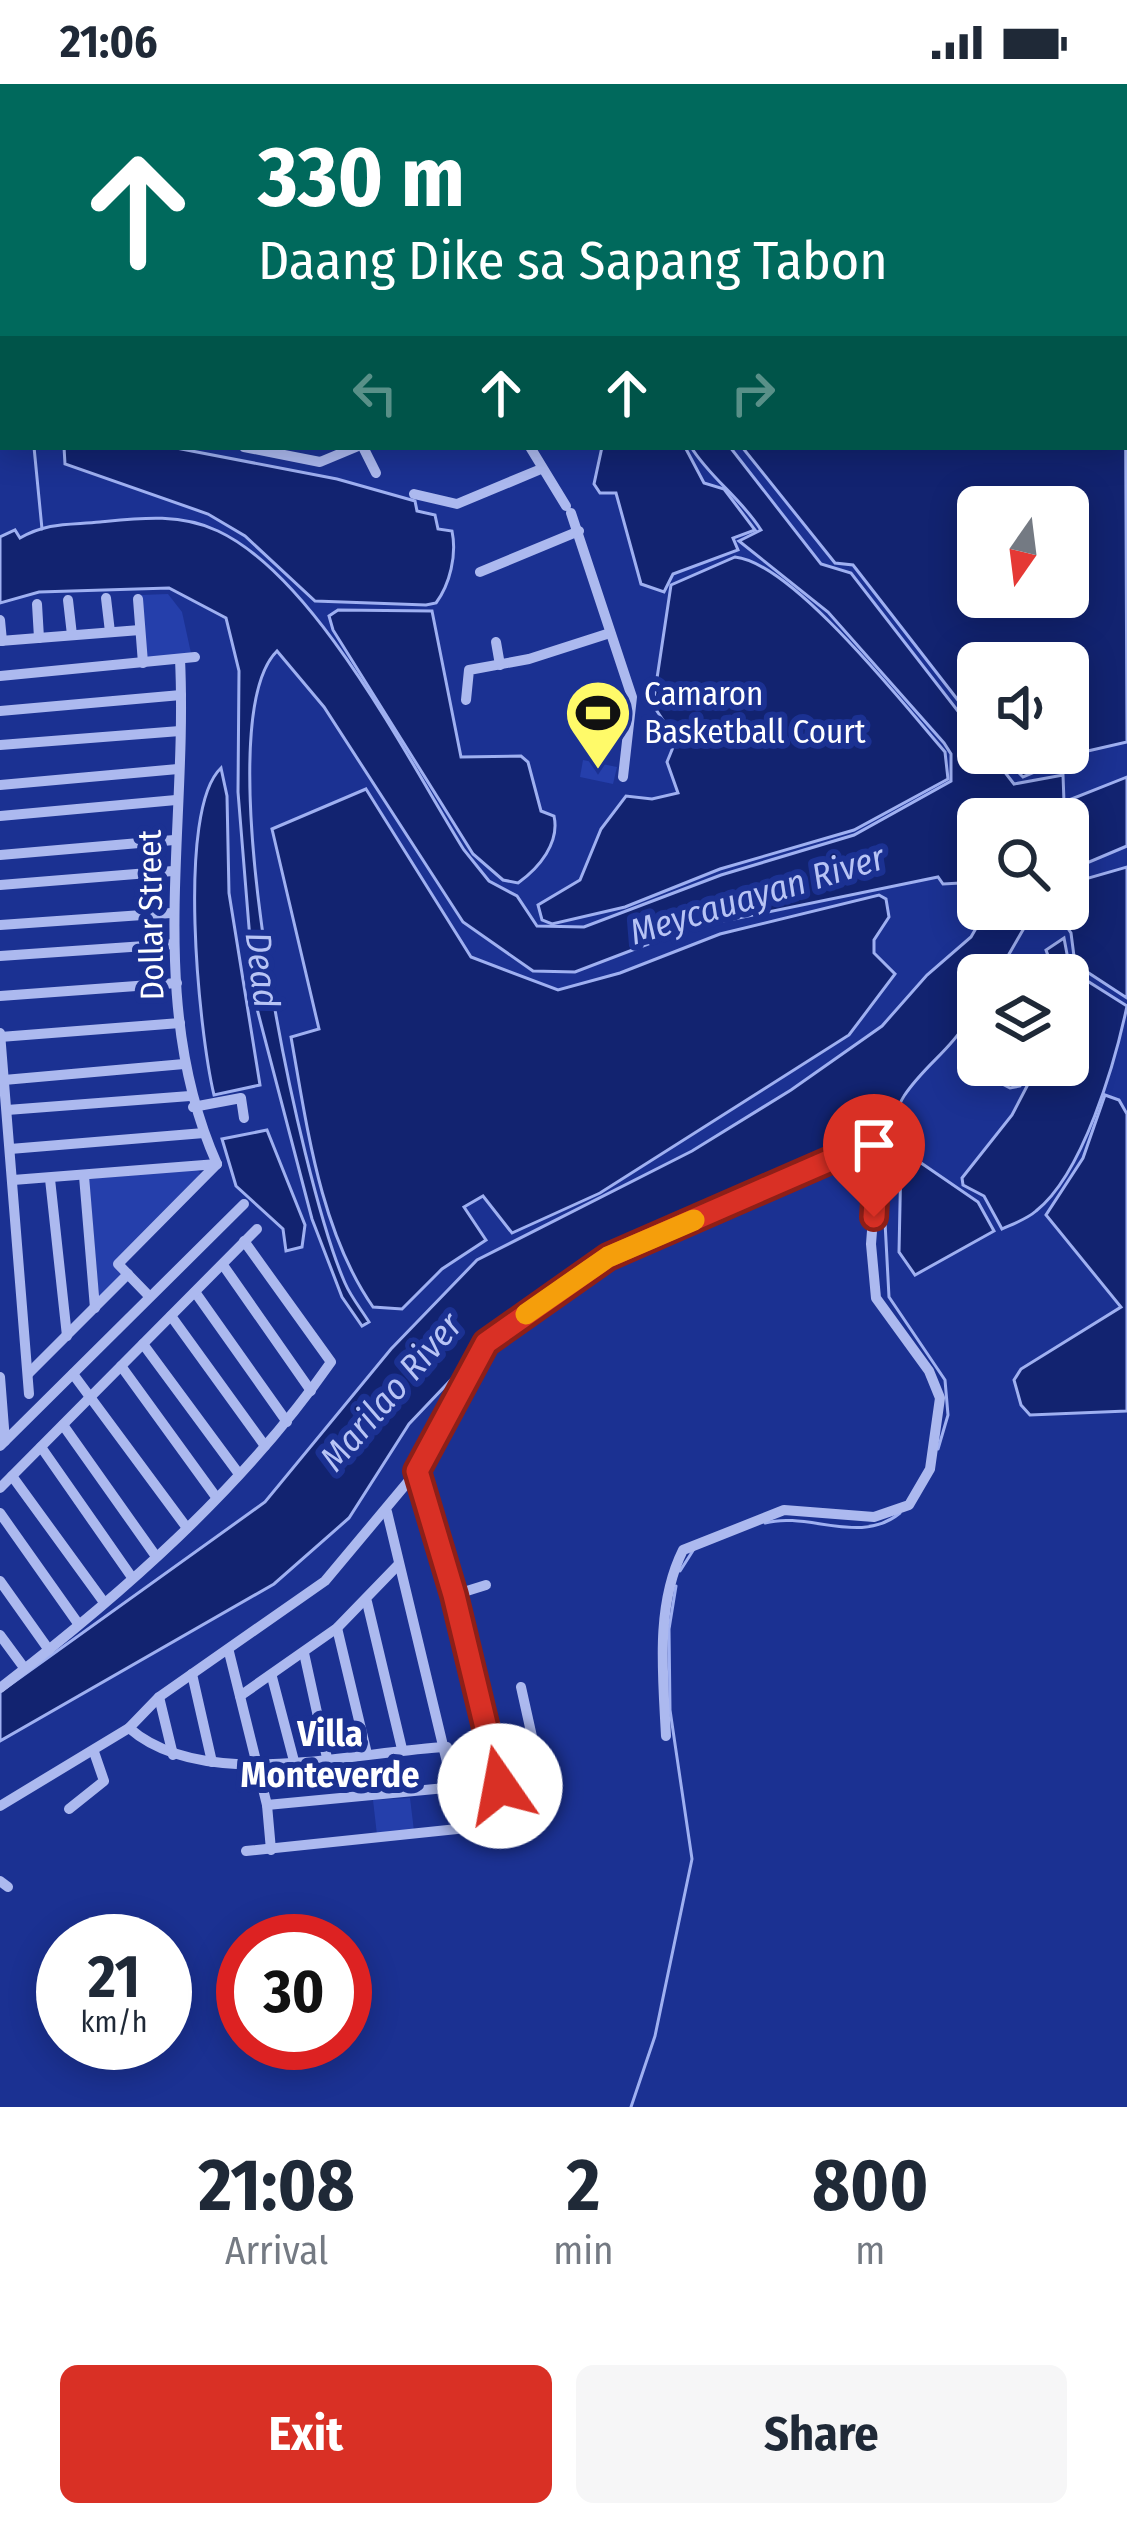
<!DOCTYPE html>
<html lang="en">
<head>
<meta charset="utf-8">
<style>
	body { margin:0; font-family:"Fira Sans Condensed",sans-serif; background:#f6f6f7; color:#1f2937; height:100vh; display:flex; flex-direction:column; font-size:45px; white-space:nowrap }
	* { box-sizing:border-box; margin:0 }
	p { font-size:39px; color:#747a83 }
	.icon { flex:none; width:66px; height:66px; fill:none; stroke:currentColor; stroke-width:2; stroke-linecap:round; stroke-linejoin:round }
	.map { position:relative; height:2023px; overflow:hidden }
	.sheet { display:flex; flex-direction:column; background:#fff; flex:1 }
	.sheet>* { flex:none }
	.banner { position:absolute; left:0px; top:0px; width:1128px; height:366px; box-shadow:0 6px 30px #0003; background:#00695c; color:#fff; overflow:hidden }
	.needle { width:78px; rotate:194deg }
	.tools { position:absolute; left:957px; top:402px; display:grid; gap:24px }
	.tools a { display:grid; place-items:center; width:132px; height:132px; border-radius:18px; background:#fff; box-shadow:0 6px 30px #0003; font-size:60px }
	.speed { position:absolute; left:36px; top:1830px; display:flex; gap:24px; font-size:60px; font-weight:700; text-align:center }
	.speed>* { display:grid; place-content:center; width:156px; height:156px; border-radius:50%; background:#fff; box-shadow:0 6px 30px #0003; line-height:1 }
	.speed small { font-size:30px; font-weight:400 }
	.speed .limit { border:18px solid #d22; background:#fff; color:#111 }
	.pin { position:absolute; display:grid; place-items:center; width:102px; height:102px; color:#fff; margin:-123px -51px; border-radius:50% 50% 50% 0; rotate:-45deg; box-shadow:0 0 12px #0007 }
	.pin .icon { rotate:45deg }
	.me { position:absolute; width:132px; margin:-66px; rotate:348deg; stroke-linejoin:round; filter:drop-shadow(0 0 9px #0008) }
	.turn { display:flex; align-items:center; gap:42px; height:252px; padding:0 60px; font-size:54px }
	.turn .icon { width:156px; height:156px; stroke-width:2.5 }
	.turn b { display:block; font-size:84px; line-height:102px }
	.lanes { display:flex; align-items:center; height:114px; padding:0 60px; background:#0003; justify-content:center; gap:60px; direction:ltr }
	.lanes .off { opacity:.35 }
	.eta { display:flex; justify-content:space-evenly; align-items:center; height:204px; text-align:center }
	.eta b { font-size:72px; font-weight:700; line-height:84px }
	.cta { display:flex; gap:24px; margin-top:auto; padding:24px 60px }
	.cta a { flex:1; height:138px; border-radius:18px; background:#d93025; color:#fff; font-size:48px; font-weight:700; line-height:138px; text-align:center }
	.cta a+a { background:#f6f6f7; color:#1f2937 }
	.status { display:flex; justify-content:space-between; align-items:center; height:84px; padding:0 60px; background:#fff; direction:ltr }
	.status svg { height:33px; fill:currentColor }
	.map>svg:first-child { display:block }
	.green { fill:#253fab }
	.water { fill:#122370; stroke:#9fb0f1; stroke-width:3; fill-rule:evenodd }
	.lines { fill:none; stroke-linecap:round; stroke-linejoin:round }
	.stream { stroke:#9fb0f1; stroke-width:3 }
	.minor { stroke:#acb9ef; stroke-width:10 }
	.route-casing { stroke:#8d1f18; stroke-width:30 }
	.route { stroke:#d93025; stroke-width:21 }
	.slow { stroke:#f59e0b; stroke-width:21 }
	.labels { text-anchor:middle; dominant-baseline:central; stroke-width:12; stroke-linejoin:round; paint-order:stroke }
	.poi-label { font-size:33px; fill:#fff; stroke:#1b3192; text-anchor:start }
	.street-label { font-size:33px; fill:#fff; stroke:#1b3192 }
	.water-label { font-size:36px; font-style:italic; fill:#b8c4f5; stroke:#1b3192 }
	.neighbourhood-label { font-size:36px; font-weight:bold; fill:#fff; stroke:#1b3192 }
</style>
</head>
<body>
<div class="status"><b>21:06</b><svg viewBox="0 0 49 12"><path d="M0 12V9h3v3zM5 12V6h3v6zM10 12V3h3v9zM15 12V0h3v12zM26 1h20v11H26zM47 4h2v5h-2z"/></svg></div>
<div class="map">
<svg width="1127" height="2023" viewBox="0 0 1127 2023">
	<rect width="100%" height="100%" fill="#1b3192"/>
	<g class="green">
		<path d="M168 510 182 528 191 569 146 575 141 511Z"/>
		<path d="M583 676 617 683 613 700 580 693Z"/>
		<path d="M195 1085 200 1088 198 1094 113 1179 122 1191 99 1214 89 1095Z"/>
		<path d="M410 1714 414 1747 377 1751 373 1716Z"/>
	</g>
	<g class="water">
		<path d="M461 0H659L661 3H465Z"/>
		<path d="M767 0H1127V96L1125 3Z"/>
		<path d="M1125 201 1127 658 1079 669 1023 693 999 669H1068V579H978V642L853 481 835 479 742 363H1125ZM978 423H1068V513H978Z"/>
		<path d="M64 363H171L337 395 415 417 417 427 435 431 438 445 452 447C457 471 450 500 436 519L426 521 315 517 245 452 208 430 65 380Z"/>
		<path d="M602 363H685L704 399 724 405 755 446 733 454 738 466 673 490 664 508 641 500 616 409H600L594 400Z"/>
		<path d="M691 363H730L821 480 851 489 978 653V669H990L1014 700 1063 691 1064 718 1127 693V762L1068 787V735H978V798L943 800 938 793 690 844 575 888 533 887 463 838 324 623 277 567C202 641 301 1100 345 1199 351 1213 361 1225 369 1238L362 1242 342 1213 312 1135 255 917 238 708 239 587 226 534 169 504 39 508 0 519V453L15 446 20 454C48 438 69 441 100 438 140 434 180 429 218 447 316 493 407 674 464 766L489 797 517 812 537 842 584 843 721 791 854 751 951 697V670L944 659 828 528 739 457 761 446C740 413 711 395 691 363Z"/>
		<path d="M735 473C793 479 904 621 945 668L948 695 854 746 720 785 625 823 552 840 542 836 538 821 580 796 601 745 626 712 652 715 678 709 667 678 676 656 653 621 671 501Z"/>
		<path d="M338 526 432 527 461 673 521 672 528 678 541 727 554 732C560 759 539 784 518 799L503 796 473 770 333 546 329 532Z"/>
		<path d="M221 684 227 712 229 809 260 1001 214 1011C199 949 176 726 221 684Z"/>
		<path d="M366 705 471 873 558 906 620 889 720 850 879 811 886 815 889 833 874 856V869L895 890 849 951 600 1109 512 1149 483 1112 464 1123 486 1156 442 1185 402 1225 373 1223C320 1147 307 1042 291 953L319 945 272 745Z"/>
		<path d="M1127 783V914L1075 880 1071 849 1055 825H1068V806L1078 797Z"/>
		<path d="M987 825H1035L997 891H978C978 953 933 968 904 1012 897 1022 895 1038 891 1050L579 1192 486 1259 409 1340 349 1434 274 1500 0 1657V1608L265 1418 391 1265 477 1176 692 1067 791 1006 882 942 927 891 971 853Z"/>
		<path d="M1064 854 1070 886 1127 922C1115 979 1083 1090 1036 1127 1027 1135 1013 1140 1002 1145L984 1112 963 1101 962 1094 1012 1031 1038 981H1068V891H1055L1046 866Z"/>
		<path d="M978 980V981H1031L1020 1002 1010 1004 977 987Z"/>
		<path d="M1105 1011 1119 1016 1127 1030V1327L1030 1331 1021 1321 1014 1296 1021 1285 1121 1223 1046 1131 1083 1074Z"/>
		<path d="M267 1046 305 1141 302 1163 286 1167 283 1145 236 1102 222 1055Z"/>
		<path d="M908 1070 978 1118 994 1147 915 1191 899 1168 901 1073Z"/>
	</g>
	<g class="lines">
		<g class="stream">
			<path d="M0 335 3 336"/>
			<path d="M34 363 42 445"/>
			<path d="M890 1046 885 1138 889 1213 945 1296 948 1331 938 1365"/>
			<path d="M765 1439C808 1427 860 1462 900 1429"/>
			<path d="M680 1487 694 1465"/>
			<path d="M631 2023 655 1952 692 1775 670 1626 669 1545 676 1502"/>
		</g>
		<g class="minor">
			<path d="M27 0 29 3"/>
			<path d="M63 0 66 3"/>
			<path d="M221 0 223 3"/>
			<path d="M350 0 352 3"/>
			<path d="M6 3 13 0"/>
			<path d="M0 62 3 61"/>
			<path d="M0 88 3 87"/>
			<path d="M0 122 3 129"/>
			<path d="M0 139 3 138"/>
			<path d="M0 166 3 165"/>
			<path d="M0 191 3 190"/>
			<path d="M0 220 3 219"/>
			<path d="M0 257 3 256"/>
			<path d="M0 320 3 321"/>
			<path d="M244 363 320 378 356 363"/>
			<path d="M363 363 376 389"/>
			<path d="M530 363 566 422"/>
			<path d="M414 410 457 420 541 385"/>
			<path d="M571 429 632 613 623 693"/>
			<path d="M480 488 579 447"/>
			<path d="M106 514 110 548"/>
			<path d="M138 515 143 579"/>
			<path d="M68 516 72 551"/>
			<path d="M37 520 39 554"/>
			<path d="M0 536 2 557"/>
			<path d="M0 557 140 546"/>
			<path d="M496 558 500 581"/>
			<path d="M180 575C188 745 145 919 217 1080"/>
			<path d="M0 592 195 573"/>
			<path d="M466 616 469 586 529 575 610 549"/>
			<path d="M0 627 181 611"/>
			<path d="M0 661 180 647"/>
			<path d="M0 701 178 685"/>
			<path d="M0 732 176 716"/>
			<path d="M0 771 174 756"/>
			<path d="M0 801 173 787"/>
			<path d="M0 841 171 829"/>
			<path d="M0 872 174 860"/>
			<path d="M0 912 177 899"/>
			<path d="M0 949 29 1310"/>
			<path d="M0 953 180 939"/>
			<path d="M4 996 184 980"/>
			<path d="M193 1023 241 1014 244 1034"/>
			<path d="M7 1026 190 1012"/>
			<path d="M10 1065 204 1049"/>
			<path d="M84 1092 95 1224"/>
			<path d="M50 1095 67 1252"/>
			<path d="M13 1096 217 1080"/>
			<path d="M223 1181 311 1307"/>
			<path d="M195 1208 287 1338"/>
			<path d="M149 1212 118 1180 217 1080"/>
			<path d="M171 1232 265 1362"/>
			<path d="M143 1260 239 1390"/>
			<path d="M121 1282 216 1413"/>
			<path d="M28 1290 128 1190"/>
			<path d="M73 1290 187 1444"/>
			<path d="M0 1293 5 1357"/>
			<path d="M63 1341 155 1471"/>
			<path d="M0 1362 244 1120"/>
			<path d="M41 1363 131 1492"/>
			<path d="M12 1392 103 1517"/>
			<path d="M0 1404 257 1145"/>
			<path d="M387 1428 463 1745"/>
			<path d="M0 1429 77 1538"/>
			<path d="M0 1497 49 1566"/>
			<path d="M454 1511 486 1501"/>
			<path d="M367 1518 402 1665"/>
			<path d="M337 1544 367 1670"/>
			<path d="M0 1551 25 1585"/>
			<path d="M229 1568 267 1721 271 1766"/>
			<path d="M304 1569 327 1674"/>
			<path d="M192 1590 212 1678"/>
			<path d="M272 1593 294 1677"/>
			<path d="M0 1604C121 1511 243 1404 331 1278L244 1157"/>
			<path d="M240 1612 337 1544 399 1480"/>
			<path d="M159 1613 173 1671"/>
			<path d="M129 1644C204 1710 355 1667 447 1663"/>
			<path d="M493 1668 533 1657 521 1603"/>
			<path d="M267 1721 456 1703"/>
			<path d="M0 1722 129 1644 159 1613 325 1497 417 1387 486 1259 608 1173 858 1064 877 1082 871 1160 876 1214 929 1287 940 1314 930 1385 909 1421 874 1433 784 1426 683 1466C655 1522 663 1591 666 1652"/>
			<path d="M69 1725 104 1697 94 1668"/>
			<path d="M246 1767 505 1740 454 1511 417 1387"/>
			<path d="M0 1797 8 1803"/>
		</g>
	</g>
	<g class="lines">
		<g class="route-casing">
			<path id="route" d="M500 1702 454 1511 417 1387 486 1259 608 1173 858 1064 877 1082 874 1133"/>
		</g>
		<use href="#route" class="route"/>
		<path class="slow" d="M526 1230 608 1173 694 1136"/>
	</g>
	<defs>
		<g id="stadium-pin" transform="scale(3.45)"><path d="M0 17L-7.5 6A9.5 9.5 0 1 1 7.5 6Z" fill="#fffa69" stroke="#1b3192"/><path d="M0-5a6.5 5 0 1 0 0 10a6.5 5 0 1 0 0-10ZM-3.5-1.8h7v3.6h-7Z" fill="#111"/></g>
	</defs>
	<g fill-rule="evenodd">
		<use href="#stadium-pin" x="598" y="629"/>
	</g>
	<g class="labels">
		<g class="poi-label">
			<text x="644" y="610">Camaron<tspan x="644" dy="38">Basketball Court</tspan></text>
		</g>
		<g class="street-label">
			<text transform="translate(151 831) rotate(-91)">Dollar Street</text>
		</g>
		<g class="water-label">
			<text transform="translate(757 811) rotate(-17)">Meycauayan River</text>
			<text transform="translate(262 886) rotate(83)">Dead</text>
			<text transform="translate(391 1308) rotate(-49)">Marilao River</text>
		</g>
		<g class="neighbourhood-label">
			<text x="330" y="1650">Villa<tspan x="330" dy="41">Monteverde</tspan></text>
		</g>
	</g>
</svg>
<div class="tools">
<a><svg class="needle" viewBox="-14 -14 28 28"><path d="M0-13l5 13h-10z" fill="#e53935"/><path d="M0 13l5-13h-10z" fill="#747a83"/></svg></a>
<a><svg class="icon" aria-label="sound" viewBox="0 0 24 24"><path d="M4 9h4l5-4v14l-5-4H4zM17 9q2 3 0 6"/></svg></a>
<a><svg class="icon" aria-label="search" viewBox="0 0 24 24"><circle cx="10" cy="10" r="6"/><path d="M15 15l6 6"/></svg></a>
<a><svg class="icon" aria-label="layers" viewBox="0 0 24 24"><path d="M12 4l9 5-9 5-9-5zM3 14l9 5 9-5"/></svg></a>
</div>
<div class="speed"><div>21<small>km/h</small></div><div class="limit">30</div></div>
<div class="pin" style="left:874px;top:1133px;background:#d93025"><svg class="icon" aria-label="arrive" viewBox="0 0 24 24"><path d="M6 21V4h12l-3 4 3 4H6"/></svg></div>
<svg class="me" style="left:500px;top:1702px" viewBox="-20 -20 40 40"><circle r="19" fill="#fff"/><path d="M0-13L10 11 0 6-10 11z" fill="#d93025"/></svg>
<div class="banner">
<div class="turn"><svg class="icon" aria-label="ahead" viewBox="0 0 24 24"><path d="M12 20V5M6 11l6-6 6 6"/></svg><div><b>330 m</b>Daang Dike sa Sapang Tabon</div></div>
<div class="lanes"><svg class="icon off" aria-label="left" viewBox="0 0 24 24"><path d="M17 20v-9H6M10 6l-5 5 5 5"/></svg><svg class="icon" aria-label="ahead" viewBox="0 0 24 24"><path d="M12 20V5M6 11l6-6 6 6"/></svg><svg class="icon" aria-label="ahead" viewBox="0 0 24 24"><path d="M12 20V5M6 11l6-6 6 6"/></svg><svg class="icon off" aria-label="right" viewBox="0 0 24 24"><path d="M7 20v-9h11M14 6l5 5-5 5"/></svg></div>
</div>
</div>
<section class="sheet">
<div class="eta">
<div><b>21:08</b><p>Arrival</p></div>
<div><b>2</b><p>min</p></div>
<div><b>800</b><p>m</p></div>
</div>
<div class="cta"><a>Exit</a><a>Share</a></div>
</section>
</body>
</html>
